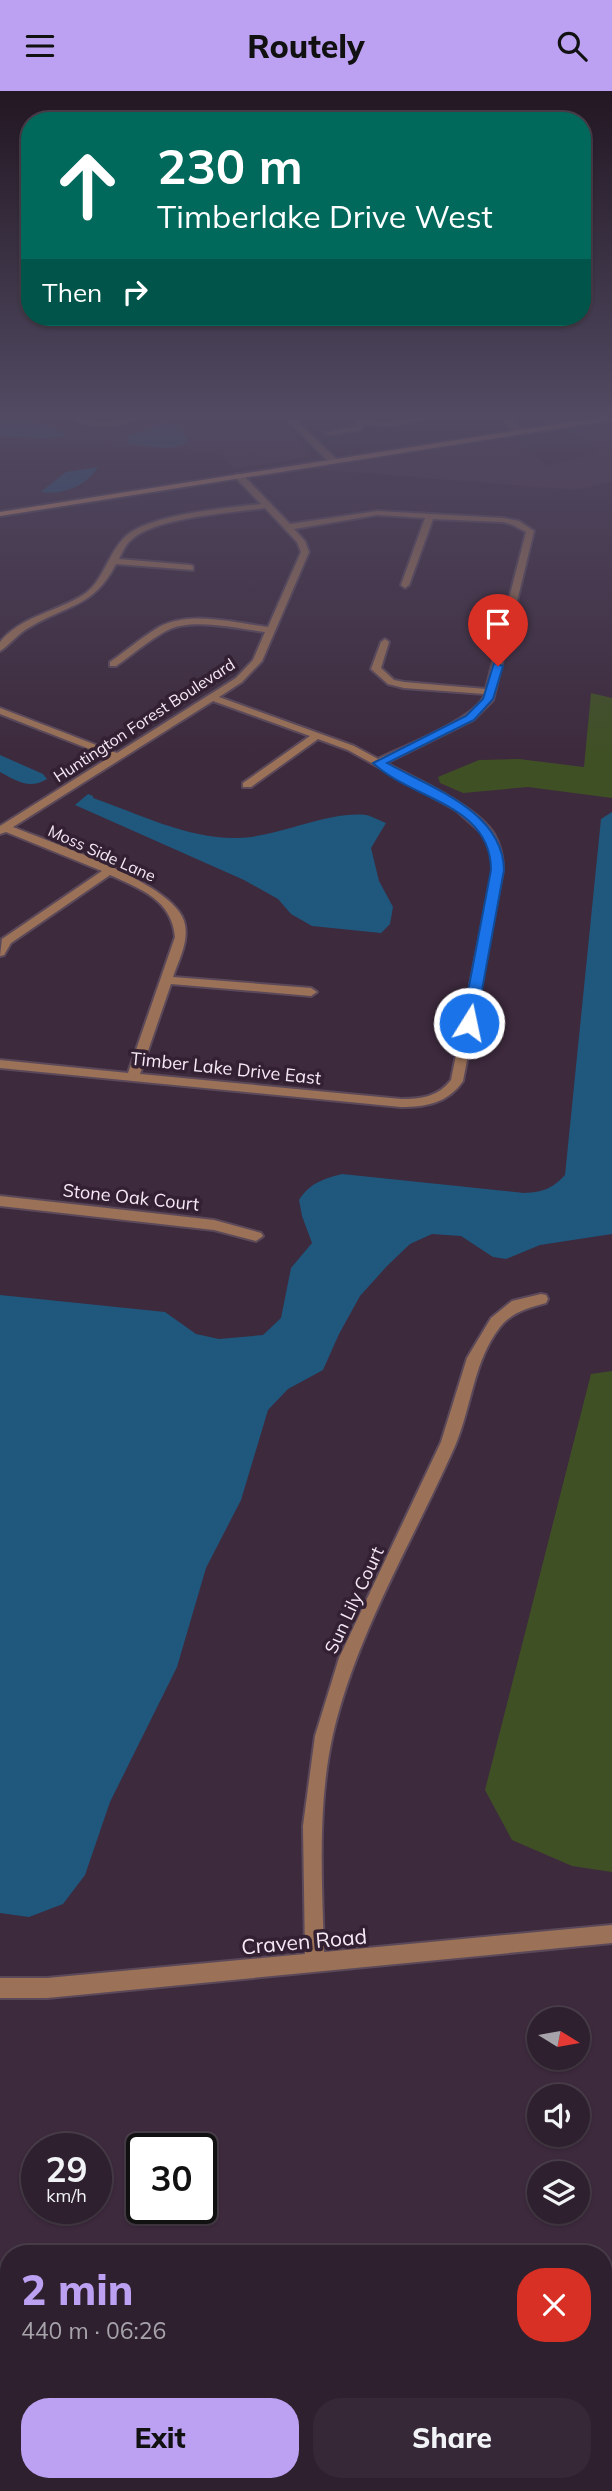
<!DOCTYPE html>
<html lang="en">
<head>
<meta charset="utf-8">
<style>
	body { margin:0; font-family:Mulish,sans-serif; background:#362836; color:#f1f3f6; height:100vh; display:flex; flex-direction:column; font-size:26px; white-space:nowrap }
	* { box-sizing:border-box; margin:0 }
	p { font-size:23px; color:#a7a3aa }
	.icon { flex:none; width:38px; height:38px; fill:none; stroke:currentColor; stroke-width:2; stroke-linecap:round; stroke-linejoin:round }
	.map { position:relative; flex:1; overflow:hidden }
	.drawer { position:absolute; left:0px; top:2154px; width:612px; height:247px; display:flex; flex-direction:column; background:#2e202e; border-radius:28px 28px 0 0; box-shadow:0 2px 5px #0004,0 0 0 2px #493e4a }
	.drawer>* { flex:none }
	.top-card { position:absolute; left:21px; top:21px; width:570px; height:214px; border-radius:28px; box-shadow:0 2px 5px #0004,0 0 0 2px #493e4a; background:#00695c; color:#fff; overflow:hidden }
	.needle { width:46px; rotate:101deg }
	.buttons { position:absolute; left:527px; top:1916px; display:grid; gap:14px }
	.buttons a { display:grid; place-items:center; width:63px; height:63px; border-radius:50%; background:#2e202e; box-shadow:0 2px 5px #0004,0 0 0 2px #493e4a; font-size:35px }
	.speed { position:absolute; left:21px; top:2042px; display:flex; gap:14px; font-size:35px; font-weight:700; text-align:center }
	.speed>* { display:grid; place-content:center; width:91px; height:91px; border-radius:50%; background:#2e202e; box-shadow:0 2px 5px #0004,0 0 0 2px #493e4a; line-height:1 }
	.speed small { font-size:18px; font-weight:400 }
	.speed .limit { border:4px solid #111; border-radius:10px; background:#fff; color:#111 }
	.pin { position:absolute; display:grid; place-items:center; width:60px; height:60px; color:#fff; margin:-72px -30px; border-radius:50% 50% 50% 0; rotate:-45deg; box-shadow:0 0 7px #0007 }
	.pin .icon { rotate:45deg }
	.me { position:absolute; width:77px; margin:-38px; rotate:10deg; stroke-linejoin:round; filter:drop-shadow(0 0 5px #0008) }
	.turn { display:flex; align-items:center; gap:24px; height:147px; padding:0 21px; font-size:32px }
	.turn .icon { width:91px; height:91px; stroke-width:2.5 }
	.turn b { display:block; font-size:49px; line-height:60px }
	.then { display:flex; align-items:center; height:66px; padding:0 21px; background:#0003; gap:14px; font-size:26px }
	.round { display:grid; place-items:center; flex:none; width:74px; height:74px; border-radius:28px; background:#362836 }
	.head { display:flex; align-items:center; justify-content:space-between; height:119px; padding:0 21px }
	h1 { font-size:42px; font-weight:800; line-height:52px; color:#bca0f2 }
	.button { display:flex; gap:14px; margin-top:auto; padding:14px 21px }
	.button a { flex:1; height:80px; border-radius:28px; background:#bca0f2; color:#111; font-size:28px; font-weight:800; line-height:80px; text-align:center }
	.button a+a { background:#362836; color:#f1f3f6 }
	header { display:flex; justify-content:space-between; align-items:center; height:91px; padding:0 21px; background:#bca0f2; color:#111; font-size:32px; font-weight:800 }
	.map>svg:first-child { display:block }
	.built { fill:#4a324a }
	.green { fill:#405025 }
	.water { fill:#20577d }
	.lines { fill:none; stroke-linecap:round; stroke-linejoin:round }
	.minor-casing { stroke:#5b495a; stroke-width:4 }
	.tertiary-casing { stroke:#5b495a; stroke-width:4 }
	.secondary-casing { stroke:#5b495a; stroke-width:4 }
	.minor { fill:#9b7257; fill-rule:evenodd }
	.tertiary { fill:#9b7257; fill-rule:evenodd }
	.secondary { fill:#d7956a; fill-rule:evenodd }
	.route { fill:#1a73e8; stroke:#114b97; stroke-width:2 }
	.labels { text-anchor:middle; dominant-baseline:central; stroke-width:7; stroke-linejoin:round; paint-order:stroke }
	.far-street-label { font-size:16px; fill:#f6e9f5; stroke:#332133 }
	.street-label { font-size:18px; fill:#f6e9f5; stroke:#332133 }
	.near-street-label { font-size:21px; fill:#f6e9f5; stroke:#332133 }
</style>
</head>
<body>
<header><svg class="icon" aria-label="menu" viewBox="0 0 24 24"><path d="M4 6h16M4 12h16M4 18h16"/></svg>Routely<svg class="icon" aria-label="search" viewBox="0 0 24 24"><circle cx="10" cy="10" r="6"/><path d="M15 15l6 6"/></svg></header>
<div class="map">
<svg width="612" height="2400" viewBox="0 0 612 2400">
	<rect width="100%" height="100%" fill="#3d2a3d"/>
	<g class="built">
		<path d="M0 326H278L313 365 234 378 221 362 0 347Z"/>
		<path d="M612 332V390L577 399 314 378 511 348 548 375 599 362 570 339Z"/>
	</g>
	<g class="green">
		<path d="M591 602 612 607V707L528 696 463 702 440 692 438 686 479 669 519 668 584 676Z"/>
		<path d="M612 1280V1781L572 1775 512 1749 485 1699 591 1283Z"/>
	</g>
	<g class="water">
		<path d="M0 326H18L63 341 66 345 48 348 0 345Z"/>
		<path d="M167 332 180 336 188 350C174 362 145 354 128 353L127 345Z"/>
		<path d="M98 376C87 395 62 404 41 401L66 381Z"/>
		<path d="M0 664 43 683 47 688C29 699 17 690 0 681Z"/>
		<path d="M88 703 93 705V707C139 723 188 748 238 747 279 746 327 720 366 724 372 725 380 730 386 732L371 757 379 790 393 816 390 833 381 842 312 835 291 823 278 808 244 789 75 714Z"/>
		<path d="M612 721V1143L540 1154 506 1168 493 1166 461 1145 432 1143 410 1153 387 1175 360 1205 339 1243 323 1279 288 1298 268 1319 241 1409 206 1477 177 1576 110 1711 85 1784 63 1813 29 1826 0 1822V1204L165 1221 196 1243 219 1248 263 1244 281 1227 291 1177 312 1152 302 1125 299 1109C310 1092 323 1088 342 1083L524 1102C543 1101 552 1098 565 1084L601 728Z"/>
	</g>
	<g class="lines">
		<g class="minor-casing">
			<g id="minor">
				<path d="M71 326 104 331 138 326C118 338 91 338 71 326Z"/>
				<path d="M354 326 383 331 435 326 393 335 365 333 360 339 329 344 325 342 357 335 359 330Z"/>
				<path d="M500 326H508L525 341 518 343Z"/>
				<path d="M236 383H242L290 433 377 420 503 427 519 430 534 440 493 609 473 629 386 672C415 688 477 715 494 743 501 755 503 766 503 779L463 990C448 1012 426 1016 401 1016L0 977V969L128 982 175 846C172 809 141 798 110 784L11 852 4 864 0 865 2 848 102 780 6 741 0 743V735L110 666 0 623V617L117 662 236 587 253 569 265 541C238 538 192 526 166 540 149 549 132 564 116 575H110V571C126 560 142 546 159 536 190 519 235 532 268 536L301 461 297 451 265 417C231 422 155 426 131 449 125 454 122 462 119 468L190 474 193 475V479L116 473C93 517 68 513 30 536 18 542 10 554 0 560V551C21 525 56 521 83 504 103 491 107 465 123 448 145 423 228 417 261 413L236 387ZM377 424 425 427 401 494 405 497 409 494 433 428 503 431 513 434 526 441 486 598 404 591 394 589 381 577 389 551 385 548 381 551 371 578 388 593 404 597 485 603C478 627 402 656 378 668L354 655 219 606 242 591 262 570 309 461 305 450 294 438ZM213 610 310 645 243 692V696H251L318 648 348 659 456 719 483 743 492 762 493 779 451 989C438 1006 421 1008 401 1008L140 983 171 893 311 905 317 901 311 897 173 886C179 868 190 849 184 830 172 791 51 752 13 736Z"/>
				<path d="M0 1105 214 1129 261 1142 263 1145 256 1150 214 1139 0 1115Z"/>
				<path d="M541 1203 546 1204 548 1208 546 1212C528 1217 512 1221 500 1236 473 1271 472 1315 455 1355 413 1450 357 1541 333 1643 317 1715 322 1789 324 1861L612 1834V1852L47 1907H0V1887H47L305 1863 303 1735 315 1645 339 1567 441 1351 467 1267 491 1227 512 1210Z"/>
			</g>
		</g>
		<g class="tertiary-casing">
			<path id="tertiary" d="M285 326H293L336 368V372H330Z"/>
		</g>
		<g class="secondary-casing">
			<path id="secondary" d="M602 326H612V329L0 425V421Z"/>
		</g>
		<use href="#minor" class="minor"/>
		<use href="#tertiary" class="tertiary"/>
		<use href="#secondary" class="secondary"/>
	</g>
	<linearGradient id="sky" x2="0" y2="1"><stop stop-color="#221722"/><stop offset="0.49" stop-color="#514a62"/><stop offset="1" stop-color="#514a62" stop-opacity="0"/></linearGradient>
	<rect width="612" height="662" fill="url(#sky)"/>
	<path class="route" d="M494 572 503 575 493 608 474 629 387 672C431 697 503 720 504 779L476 932 469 936 462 932 491 779C491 713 412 709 373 672L466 625 483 608Z"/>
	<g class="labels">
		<g class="far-street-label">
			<text transform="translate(144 629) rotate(-33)">Huntington Forest Boulevard</text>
			<text transform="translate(102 762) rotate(24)">Moss Side Lane</text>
		</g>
		<g class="street-label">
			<text transform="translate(226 977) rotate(6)">Timber Lake Drive East</text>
			<text transform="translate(131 1106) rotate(6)">Stone Oak Court</text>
			<text transform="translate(354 1509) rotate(-65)">Sun Lily Court</text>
		</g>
		<g class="near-street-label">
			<text transform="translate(304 1850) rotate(-5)">Craven Road</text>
		</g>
	</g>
</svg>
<div class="buttons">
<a><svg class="needle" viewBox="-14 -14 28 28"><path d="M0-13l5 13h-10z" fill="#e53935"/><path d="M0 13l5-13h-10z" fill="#a7a3aa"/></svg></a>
<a><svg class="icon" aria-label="sound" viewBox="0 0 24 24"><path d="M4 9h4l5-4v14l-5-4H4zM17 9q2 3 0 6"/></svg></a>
<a><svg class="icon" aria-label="layers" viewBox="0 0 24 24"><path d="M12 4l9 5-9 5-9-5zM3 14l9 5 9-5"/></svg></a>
</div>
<div class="speed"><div>29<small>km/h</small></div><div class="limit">30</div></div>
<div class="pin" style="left:498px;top:575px;background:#d93025"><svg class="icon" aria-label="arrive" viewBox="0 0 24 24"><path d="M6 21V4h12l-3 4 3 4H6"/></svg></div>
<svg class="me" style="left:469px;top:932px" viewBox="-20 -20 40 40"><circle r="17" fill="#1a73e8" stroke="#fff" stroke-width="3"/><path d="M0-11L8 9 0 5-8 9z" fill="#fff"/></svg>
<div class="top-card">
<div class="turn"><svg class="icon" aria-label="ahead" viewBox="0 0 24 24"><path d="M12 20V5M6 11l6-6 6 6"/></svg><div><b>230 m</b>Timberlake Drive West</div></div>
<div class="then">Then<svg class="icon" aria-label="right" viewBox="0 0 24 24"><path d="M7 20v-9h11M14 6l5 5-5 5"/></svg></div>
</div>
<section class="drawer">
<div class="head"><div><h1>2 min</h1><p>440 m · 06:26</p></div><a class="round" style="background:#d93025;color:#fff"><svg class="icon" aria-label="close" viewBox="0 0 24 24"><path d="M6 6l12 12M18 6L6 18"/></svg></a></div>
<div class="button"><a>Exit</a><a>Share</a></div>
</section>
</div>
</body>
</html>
